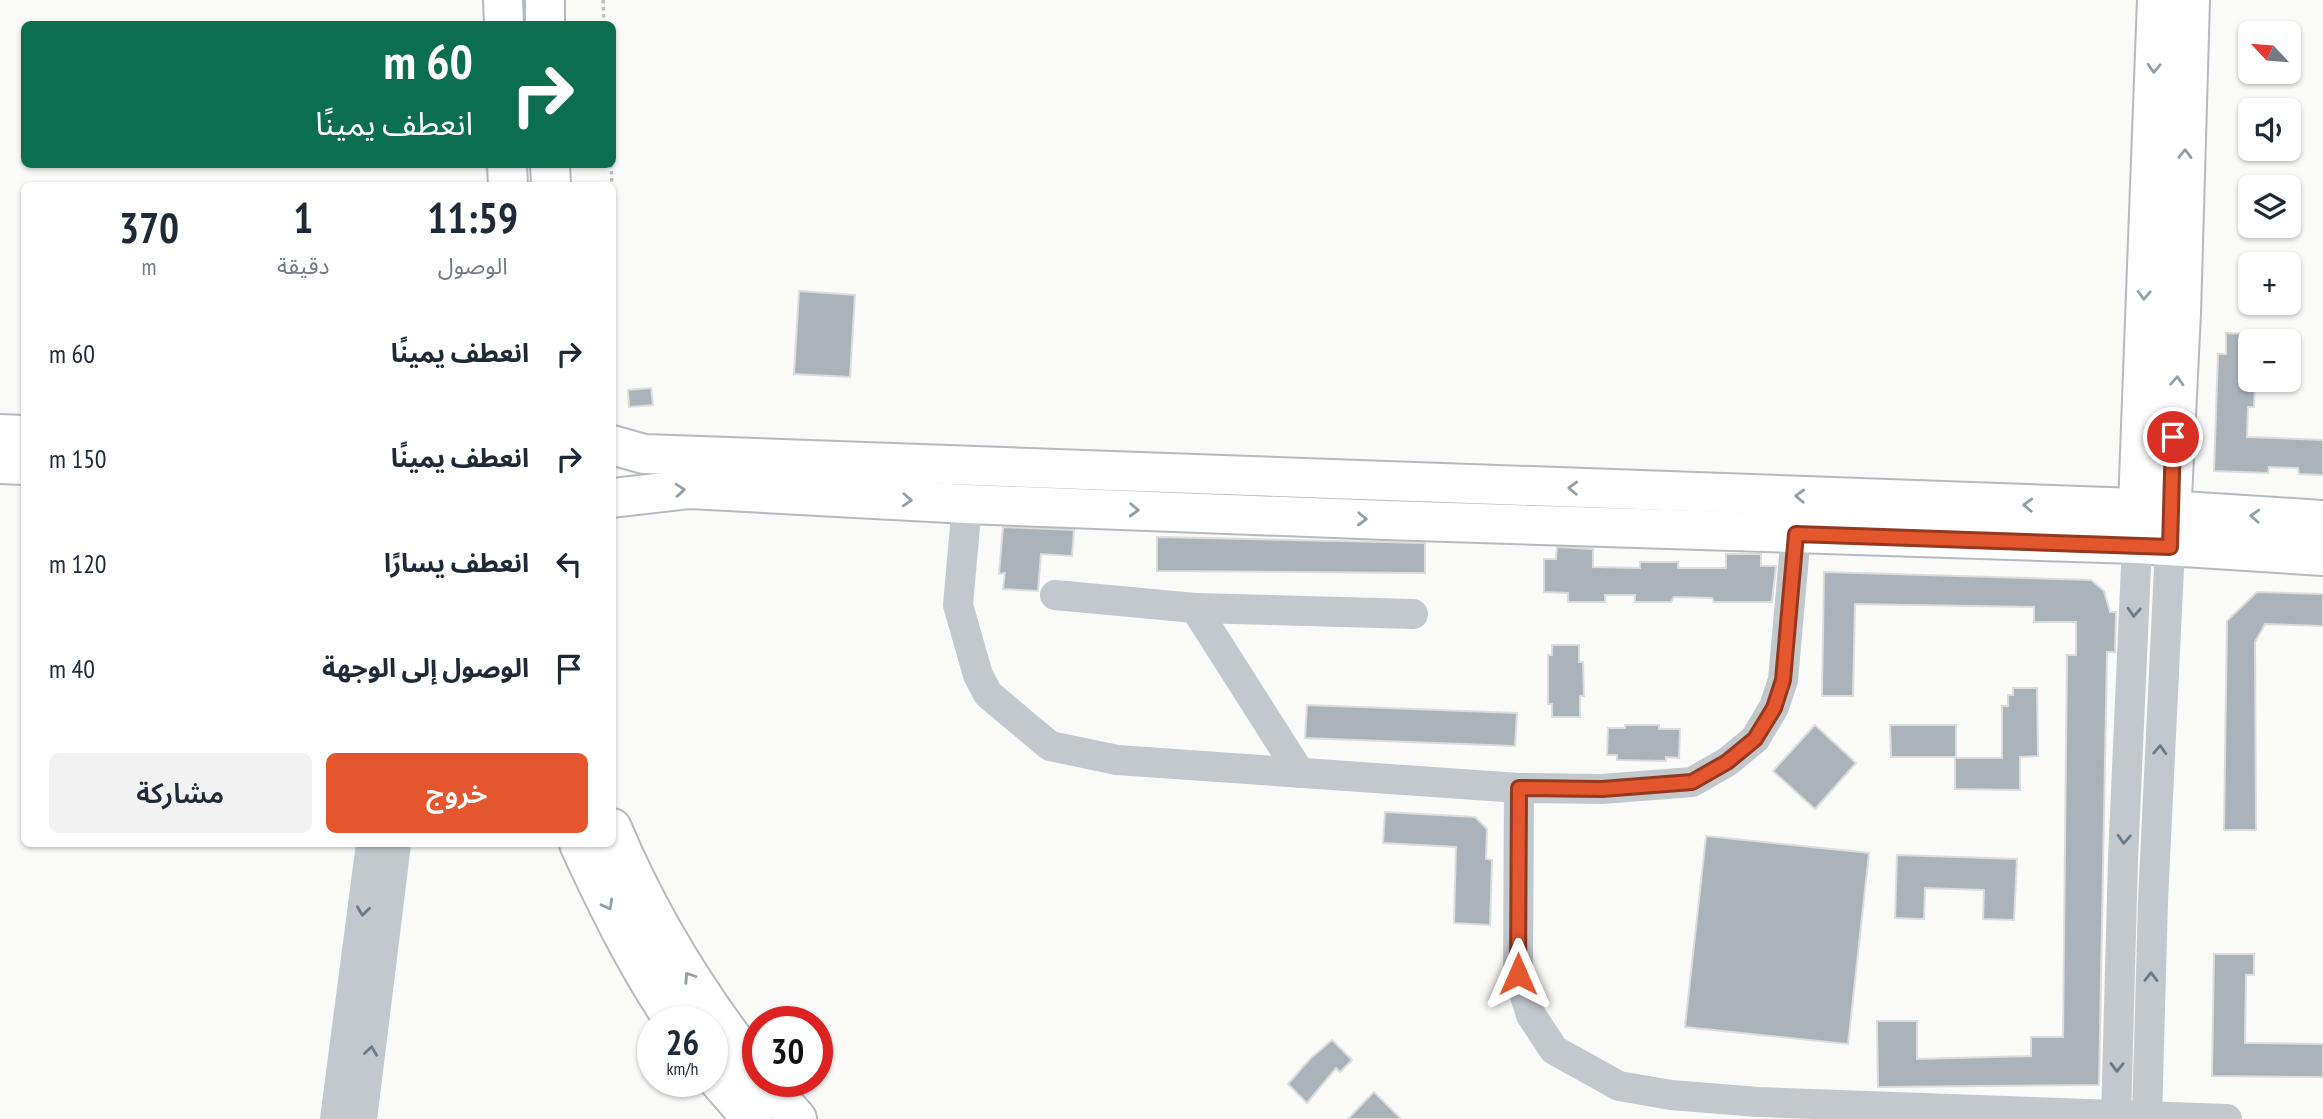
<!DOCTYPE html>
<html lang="ar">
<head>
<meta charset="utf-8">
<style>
	body { margin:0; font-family:"PT Sans Narrow","Noto Sans Arabic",sans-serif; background:#f2f2f3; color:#1f2937; direction:rtl; height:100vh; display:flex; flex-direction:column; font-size:26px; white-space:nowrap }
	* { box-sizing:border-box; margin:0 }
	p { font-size:23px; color:#747a83 }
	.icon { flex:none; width:38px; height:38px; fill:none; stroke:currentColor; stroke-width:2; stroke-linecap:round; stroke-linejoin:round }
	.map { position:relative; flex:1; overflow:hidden; direction:ltr }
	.side { position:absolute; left:21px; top:182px; width:595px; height:665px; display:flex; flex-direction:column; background:#fff; border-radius:10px; box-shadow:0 2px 5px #0004; direction:rtl }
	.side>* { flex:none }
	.guide { position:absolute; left:21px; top:21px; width:595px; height:147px; border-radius:10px; box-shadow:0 2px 5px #0004; direction:rtl; background:#0b6e4f; color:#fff; overflow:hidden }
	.needle { width:46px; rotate:296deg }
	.fabs { position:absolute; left:2238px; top:21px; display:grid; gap:14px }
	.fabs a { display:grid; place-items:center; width:63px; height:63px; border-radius:10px; background:#fff; box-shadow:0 2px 5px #0004; font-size:35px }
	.speed { position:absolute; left:637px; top:1006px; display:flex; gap:14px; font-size:35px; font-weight:700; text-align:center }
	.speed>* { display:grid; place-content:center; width:91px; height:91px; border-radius:50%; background:#fff; box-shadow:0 2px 5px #0004; line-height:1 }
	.speed small { font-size:18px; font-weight:400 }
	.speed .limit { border:10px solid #d22; background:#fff; color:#111 }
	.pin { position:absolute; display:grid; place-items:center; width:60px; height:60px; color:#fff; margin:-30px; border:4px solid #fff; border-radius:50%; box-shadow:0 2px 7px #0007 }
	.me { position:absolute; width:77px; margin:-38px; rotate:0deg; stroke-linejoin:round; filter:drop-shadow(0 0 5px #0008) }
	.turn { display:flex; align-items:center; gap:24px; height:147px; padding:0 28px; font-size:32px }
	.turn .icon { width:91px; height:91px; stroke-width:2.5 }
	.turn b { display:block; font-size:49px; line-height:60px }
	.eta { display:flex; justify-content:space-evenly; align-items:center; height:119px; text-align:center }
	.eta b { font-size:42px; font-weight:600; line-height:49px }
	.action { display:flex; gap:14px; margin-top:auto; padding:14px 28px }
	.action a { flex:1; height:80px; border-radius:10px; background:#e4572e; color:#fff; font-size:28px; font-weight:600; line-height:80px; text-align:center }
	.action a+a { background:#f2f2f3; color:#1f2937 }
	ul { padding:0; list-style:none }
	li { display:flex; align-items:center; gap:21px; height:105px; padding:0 28px }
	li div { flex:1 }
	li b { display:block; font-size:26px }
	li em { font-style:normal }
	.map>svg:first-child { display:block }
	.building { fill:#aab3b9; stroke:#dcdcda; stroke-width:2 }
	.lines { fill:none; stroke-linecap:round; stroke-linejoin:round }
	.major-casing { stroke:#b5babe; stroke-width:42 }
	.path { stroke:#bbbfc2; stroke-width:3.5; stroke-dasharray:3.5 3.5; stroke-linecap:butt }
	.minor { stroke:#c3c8cc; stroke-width:30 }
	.major { stroke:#fff; stroke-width:38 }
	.oneway { stroke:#939fa8 }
	.oneway2 { stroke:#6a7a87 }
	.route-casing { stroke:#94391e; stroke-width:18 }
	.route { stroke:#e4572e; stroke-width:12 }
</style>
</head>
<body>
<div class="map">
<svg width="2323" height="1119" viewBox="0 0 2323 1119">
	<rect width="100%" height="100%" fill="#fafaf8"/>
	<g class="building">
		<path d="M799 291 855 295 850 377 794 374Z"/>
		<path d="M2226 333 2250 334V380H2255L2254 407H2248L2247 437 2323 440V475L2299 474 2298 468 2269 467 2268 473 2214 471 2218 354H2226Z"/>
		<path d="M651 388 653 405 629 407 628 390Z"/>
		<path d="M1003 527 1074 530 1072 556 1041 554 1038 591 1003 589 1005 573 999 574Z"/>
		<path d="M1157 537 1425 543V573L1157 571Z"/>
		<path d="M1557 547 1593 549V567L1640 568V562H1678V568H1726V554H1761V566H1776L1772 602H1714L1712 598 1674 597 1671 602H1635V595H1605V602H1568V593L1544 592V559H1556Z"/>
		<path d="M1824 572 2091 580 2104 591 2110 612H2116L2115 652H2107L2099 1085 1878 1087 1877 1021H1917V1059L2031 1056V1037H2063L2067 655H2076V622H2034V607L1855 604 1853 696H1822Z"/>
		<path d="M2257 592 2323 594V626L2265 624 2255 642 2256 830H2224L2227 621Z"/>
		<path d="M1552 645H1579V662H1583L1584 696H1580V717H1552V704H1548V655H1552Z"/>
		<path d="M2013 688H2037L2038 756 2020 757V790L1955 789V758H2002V706H2008V695H2013Z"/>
		<path d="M1307 705 1517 713 1515 746 1305 738Z"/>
		<path d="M1625 725H1659V729H1680L1679 758 1666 757V761L1617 760V755H1607L1608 728H1625Z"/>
		<path d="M1815 725 1856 763 1815 809 1773 771Z"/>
		<path d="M1890 725H1956V757H1891Z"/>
		<path d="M1385 812 1475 817 1487 829 1486 859 1492 860 1490 925 1454 923 1456 847 1383 843Z"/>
		<path d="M1706 836 1869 853 1848 1044 1685 1027Z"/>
		<path d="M1897 855 2017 859 2014 920 1983 919 1984 890 1925 888 1924 919 1895 918Z"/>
		<path d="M2214 954H2254V975H2246L2245 1043 2323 1044V1077L2212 1076Z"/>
		<path d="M1332 1040 1352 1060 1340 1072 1336 1068 1307 1103 1288 1084 1310 1059Z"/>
		<path d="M1374 1092 1401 1119H1348Z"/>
	</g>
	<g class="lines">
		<g class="major-casing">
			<g id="major">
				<path d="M503 0 504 24"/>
				<path d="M545 0V24"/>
				<path d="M507 164 508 186"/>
				<path d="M550 164 551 186"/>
				<path d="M0 434 24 435"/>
				<path d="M612 445 644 454 2136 508 2323 520"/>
				<path d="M0 464 24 465"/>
				<path d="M612 498 690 489 967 504 1385 520 2137 544 2323 556"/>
				<path d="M2137 533 2157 0"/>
				<path d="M2170 538 2181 313 2190 0"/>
				<path d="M612 828C649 917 698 996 758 1072"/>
				<path d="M579 844C607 905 637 966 675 1022"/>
				<path d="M712 1073 752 1119"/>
				<path d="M765 1082 797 1119"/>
			</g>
		</g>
		<g class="path">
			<path d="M603 0 604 24"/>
			<path d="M611 164 612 186"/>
			<path d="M612 188V242"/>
		</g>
		<g class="minor">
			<path d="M967 504 958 605 978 675 988 694 1050 746 1117 760 1519 788"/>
			<path d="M1796 534 1783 680 1774 707 1755 739 1727 762 1692 782 1602 789 1519 788 1518 974 1531 1015 1554 1050 1619 1086 1671 1095 1758 1102 2227 1119"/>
			<path d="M1055 595 1195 608 1300 773"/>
			<path d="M1195 608 1413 614"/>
			<path d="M335 1119 371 844"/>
			<path d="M362 1119 396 844"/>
			<path d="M2116 1119 2123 859 2137 544"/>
			<path d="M2147 1119 2153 901 2170 547"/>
		</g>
		<use href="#major" class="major"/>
	</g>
	<defs><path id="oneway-chevron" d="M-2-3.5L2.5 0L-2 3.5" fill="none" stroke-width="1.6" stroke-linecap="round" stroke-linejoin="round" transform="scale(1.75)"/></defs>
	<g class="oneway">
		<use href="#oneway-chevron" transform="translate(2154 68) rotate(92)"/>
		<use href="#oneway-chevron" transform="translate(2185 154) rotate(-89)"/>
		<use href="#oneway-chevron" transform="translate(2144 295) rotate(92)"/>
		<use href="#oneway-chevron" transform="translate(2177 381) rotate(-87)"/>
		<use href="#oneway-chevron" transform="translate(1573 488) rotate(-178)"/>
		<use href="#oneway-chevron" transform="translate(680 490) rotate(-4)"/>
		<use href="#oneway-chevron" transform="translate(1800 496) rotate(-178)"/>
		<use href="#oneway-chevron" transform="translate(907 500) rotate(3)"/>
		<use href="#oneway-chevron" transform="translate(2028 505) rotate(-178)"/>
		<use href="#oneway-chevron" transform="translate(1134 510) rotate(2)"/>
		<use href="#oneway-chevron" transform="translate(2255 516) rotate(-177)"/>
		<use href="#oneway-chevron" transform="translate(1362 519) rotate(2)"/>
		<use href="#oneway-chevron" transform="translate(608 905) rotate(62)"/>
		<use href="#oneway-chevron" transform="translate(689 977) rotate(-124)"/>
	</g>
	<g class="oneway2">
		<use href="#oneway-chevron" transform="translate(2134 612) rotate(93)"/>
		<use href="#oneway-chevron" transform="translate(2160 750) rotate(-87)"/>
		<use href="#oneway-chevron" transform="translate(2124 839) rotate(93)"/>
		<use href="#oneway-chevron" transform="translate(363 911) rotate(97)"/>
		<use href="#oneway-chevron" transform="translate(2151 977) rotate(-89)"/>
		<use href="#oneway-chevron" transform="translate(371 1051) rotate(-82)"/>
		<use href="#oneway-chevron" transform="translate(2117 1067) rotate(91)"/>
	</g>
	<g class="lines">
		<g class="route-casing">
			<path id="route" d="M1518 974 1519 788 1602 789 1692 782 1727 762 1755 739 1774 708 1783 680 1796 534 2170 547 2173 437"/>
		</g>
		<use href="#route" class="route"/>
	</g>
</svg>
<div class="fabs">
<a><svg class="needle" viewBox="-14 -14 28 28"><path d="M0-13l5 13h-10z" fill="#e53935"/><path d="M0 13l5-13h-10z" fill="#747a83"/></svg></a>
<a><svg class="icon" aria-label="sound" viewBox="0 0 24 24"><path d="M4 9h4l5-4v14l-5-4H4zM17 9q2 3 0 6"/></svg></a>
<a><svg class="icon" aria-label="layers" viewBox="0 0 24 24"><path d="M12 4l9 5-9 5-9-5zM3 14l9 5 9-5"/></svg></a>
<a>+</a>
<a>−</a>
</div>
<div class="speed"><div>26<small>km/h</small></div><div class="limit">30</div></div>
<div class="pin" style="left:2173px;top:437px;background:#d93025"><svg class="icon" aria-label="arrive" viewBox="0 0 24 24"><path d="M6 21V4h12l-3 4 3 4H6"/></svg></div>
<svg class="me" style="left:1518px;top:974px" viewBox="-20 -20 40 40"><path d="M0-17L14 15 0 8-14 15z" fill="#e4572e" stroke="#fff" stroke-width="4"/></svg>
<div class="guide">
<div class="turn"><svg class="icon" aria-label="right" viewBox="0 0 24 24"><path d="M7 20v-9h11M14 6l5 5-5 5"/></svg><div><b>60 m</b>انعطف يمينًا</div></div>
</div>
<section class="side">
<div class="eta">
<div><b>11:59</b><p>الوصول</p></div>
<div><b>1</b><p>دقيقة</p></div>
<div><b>370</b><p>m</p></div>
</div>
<ul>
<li><svg class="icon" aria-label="right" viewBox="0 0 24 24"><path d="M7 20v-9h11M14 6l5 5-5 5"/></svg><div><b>انعطف يمينًا</b></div><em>60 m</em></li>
<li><svg class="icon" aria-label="right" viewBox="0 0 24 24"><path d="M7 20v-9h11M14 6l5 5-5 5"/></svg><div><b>انعطف يمينًا</b></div><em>150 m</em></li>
<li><svg class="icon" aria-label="left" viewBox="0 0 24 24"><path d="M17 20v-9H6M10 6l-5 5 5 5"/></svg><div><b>انعطف يسارًا</b></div><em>120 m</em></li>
<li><svg class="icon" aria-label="arrive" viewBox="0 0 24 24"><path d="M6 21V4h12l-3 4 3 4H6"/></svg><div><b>الوصول إلى الوجهة</b></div><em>40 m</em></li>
</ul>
<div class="action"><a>خروج</a><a>مشاركة</a></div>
</section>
</div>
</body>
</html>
